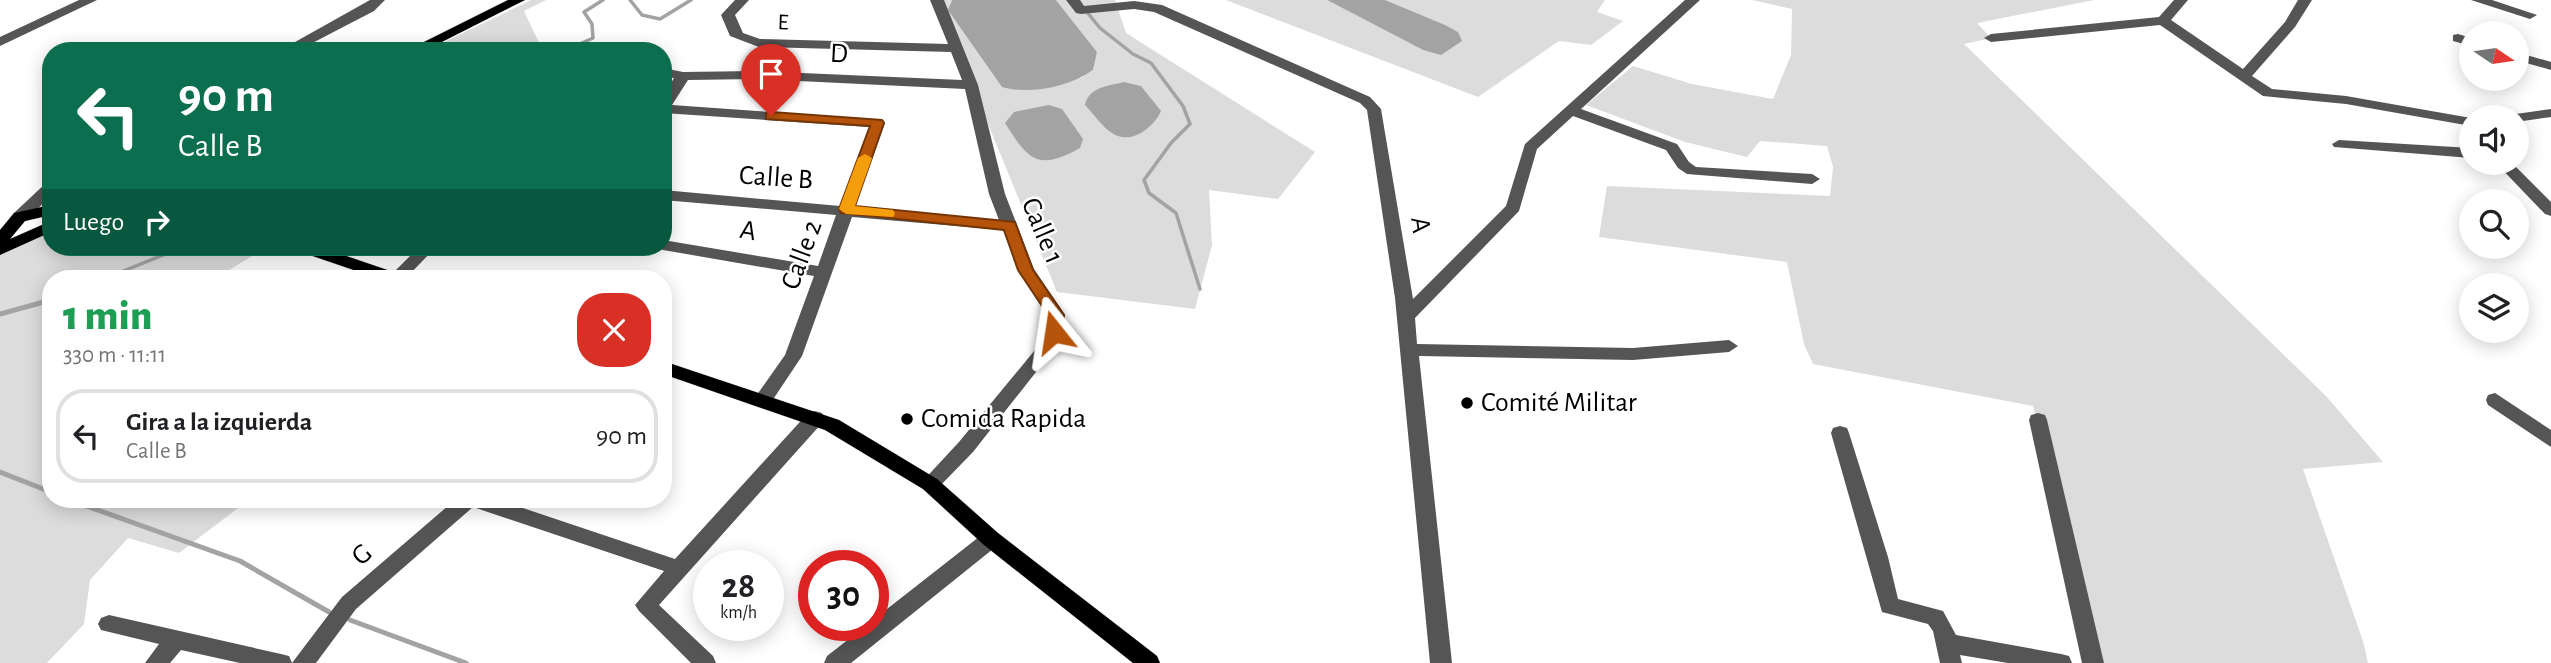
<!DOCTYPE html>
<html lang="es">
<head>
<meta charset="utf-8">
<style>
	body { margin:0; font-family:"Alegreya Sans",sans-serif; background:#f6f6f6; color:#202124; height:100vh; display:flex; flex-direction:column; font-size:26px; white-space:nowrap }
	* { box-sizing:border-box; margin:0 }
	p { font-size:23px; color:#757577 }
	.icon { flex:none; width:38px; height:38px; fill:none; stroke:currentColor; stroke-width:2; stroke-linecap:round; stroke-linejoin:round }
	.map { position:relative; flex:1; overflow:hidden }
	.details { position:absolute; left:42px; top:270px; width:630px; height:238px; display:flex; flex-direction:column; background:#fff; border-radius:28px; box-shadow:0 4px 18px #0003 }
	.details>* { flex:none }
	.top-card { position:absolute; left:42px; top:42px; width:630px; height:214px; border-radius:28px; box-shadow:0 4px 18px #0003; background:#0b6e4f; color:#fff; overflow:hidden }
	.needle { width:46px; rotate:103deg }
	.buttons { position:absolute; left:2459px; top:21px; display:grid; gap:14px }
	.buttons a { display:grid; place-items:center; width:70px; height:70px; border-radius:50%; background:#fff; box-shadow:0 4px 18px #0003; font-size:35px }
	.speed { position:absolute; left:693px; top:550px; display:flex; gap:14px; font-size:35px; font-weight:700; text-align:center }
	.speed>* { display:grid; place-content:center; width:91px; height:91px; border-radius:50%; background:#fff; box-shadow:0 4px 18px #0003; line-height:1 }
	.speed small { font-size:18px; font-weight:400 }
	.speed .limit { border:10px solid #d22; background:#fff; color:#111 }
	.pin { position:absolute; display:grid; place-items:center; width:60px; height:60px; color:#fff; margin:-72px -30px; border-radius:50% 50% 50% 0; rotate:-45deg; box-shadow:0 0 7px #0007 }
	.pin .icon { rotate:45deg }
	.me { position:absolute; width:77px; margin:-38px; rotate:345deg; stroke-linejoin:round; filter:drop-shadow(0 0 5px #0008) }
	.turn { display:flex; align-items:center; gap:24px; height:147px; padding:0 21px; font-size:32px }
	.turn .icon { width:91px; height:91px; stroke-width:2.5 }
	.turn b { display:block; font-size:49px; line-height:60px }
	.then { display:flex; align-items:center; height:66px; padding:0 21px; background:#0003; gap:14px; font-size:26px }
	.round { display:grid; place-items:center; flex:none; width:74px; height:74px; border-radius:28px; background:#f6f6f6 }
	.head { display:flex; align-items:center; justify-content:space-between; height:119px; padding:0 21px }
	h1 { font-size:42px; font-weight:800; line-height:52px; color:#1e9e55 }
	ul { padding:0; list-style:none }
	li { display:flex; align-items:center; gap:21px; height:94px; margin:0 14px 10px; padding:0 7px; border:4px solid #e0e0e0; border-radius:28px }
	li div { flex:1 }
	li b { display:block; font-size:26px }
	li em { font-style:normal }
	.map>svg:first-child { display:block }
	.green { fill:#dcdcdc }
	.water { fill:#a3a3a3 }
	.lines { fill:none; stroke-linecap:round; stroke-linejoin:round }
	.stream-far1 { stroke:#a3a3a3; stroke-width:3.5 }
	.stream { stroke:#a3a3a3; stroke-width:5 }
	.major-casing { stroke:#dbdbdb; stroke-width:1 }
	.minor { fill:#555; fill-rule:evenodd }
	.major { fill:#000; fill-rule:evenodd }
	.route { fill:#b45309; stroke:#753606; stroke-width:2 }
	.slow { fill:#f59e0b }
	.poi-dot { fill:#000; stroke:#fff; stroke-width:2.5 }
	.labels { text-anchor:middle; dominant-baseline:central; stroke-width:5; stroke-linejoin:round; paint-order:stroke }
	.far-street-label { font-size:23px; fill:#000; stroke:#fff }
	.street-label { font-size:28px; fill:#000; stroke:#fff }
	.poi-label { font-size:28px; fill:#000; stroke:#fff; text-anchor:start }
</style>
</head>
<body>
<div class="map">
<svg width="2551" height="663" viewBox="0 0 2551 663">
	<rect width="100%" height="100%" fill="#fff"/>
	<g class="green">
		<path d="M531 0H546L524 11 543 51H426Z"/>
		<path d="M937 0H952L950 3 1034 90 1081 78 1093 70 1097 52 1056 0H1115L1126 33 1315 152 1278 199 1209 190 1212 245 1195 309 1057 292Z"/>
		<path d="M1226 0H1327L1423 50 1458 32 1385 0H1605L1597 12 1623 21 1591 45 1559 41 1478 97Z"/>
		<path d="M1752 0H2094L1977 23 1991 38 1964 44 2326 396 2383 462 2303 469 2363 641 2368 663H2099L2033 406 1813 364 1804 344 1787 262 1599 237 1607 186 1830 196 1833 167 1827 146 1760 141 1747 157 1685 142 1586 105 1633 66 1692 84 1773 99 1791 55 1792 9Z"/>
		<path d="M51 232V247H256L262 250 216 278H51V499H250L179 553 128 538 90 580 84 624 47 663H0V255Z"/>
	</g>
	<g class="water">
		<path d="M952 0H1056L1097 52 1093 70C1069 87 1030 95 1002 87L948 10Z"/>
		<path d="M1327 0H1385L1445 25 1458 32 1462 41 1441 55 1423 50Z"/>
		<path d="M1124 82 1141 86 1161 111C1154 127 1131 146 1112 133 1102 127 1093 113 1085 105 1089 87 1108 86 1124 82Z"/>
		<path d="M1049 105 1062 109 1083 139 1080 148C1037 172 1028 159 1005 123L1014 112Z"/>
	</g>
	<g class="lines">
		<g class="stream-far1">
			<path d="M630 0 642 15 660 19 691 0"/>
			<path d="M1077 0 1100 28 1133 54 1151 63 1183 106 1190 124 1171 143 1144 180 1149 193 1176 213 1200 289"/>
			<path d="M564 51 593 38 592 24 584 12 603 0"/>
			<path d="M106 278 183 247"/>
		</g>
		<g class="stream">
			<path d="M0 314 51 300"/>
			<path d="M0 472 51 492"/>
			<path d="M67 499 240 561 329 612"/>
			<path d="M350 620 466 663"/>
		</g>
		<g class="major-casing">
			<g id="major">
				<path d="M508 0H525L424 51H406Z"/>
				<path d="M51 205V215L25 221 10 239 51 221V232L0 255V230L14 213Z"/>
				<path d="M296 247H320L399 274 401 278H377L298 251Z"/>
				<path d="M663 361 839 420 937 479 998 533 1157 656 1160 663H1133L984 545 923 489 825 430 663 374Z"/>
			</g>
		</g>
		<g class="minor">
			<path d="M79 0H97L0 46V37Z"/>
			<path d="M370 0H385L374 11 297 51H279Z"/>
			<path d="M735 0H749L735 15 743 33 760 39 948 44 930 0H944L978 85 1005 194 1034 269 1065 315 1063 332 1047 358 973 452 937 489 930 491 923 489 920 484 959 442 1035 350 1045 332 1047 315 1018 270 1003 230 852 217 802 356 770 404H756L754 399 785 355 814 276 663 250 656 247H663V240L818 266 836 215 663 200V190L840 206 869 127 663 113V97L674 78 663 76V68L683 72 756 71 962 80 951 52 759 47 730 36 721 15ZM756 79 965 89 989 194 999 220 855 207 885 123 883 120 672 105 688 80Z"/>
			<path d="M1066 0H1080L1084 6 1134 1 1162 5 1370 97 1381 109 1413 299 1506 206 1525 144 1685 0H1700L1581 109 1677 144 1689 162 1696 167 1812 174 1820 179 1812 184 1687 174 1678 168 1666 150 1573 116 1537 149 1519 211 1415 318 1417 344 1633 348 1729 340 1738 346 1729 352 1633 360 1419 356 1452 663H1430L1395 298 1367 110 1360 103 1154 12 1134 9 1081 14 1076 13Z"/>
			<path d="M2174 0H2188L2171 20 2243 69 2285 22 2298 0H2312L2295 27 2252 76 2272 89 2346 96 2471 118V126L2346 104 2263 96 2160 25 1991 42 1984 38 1991 34 2159 17Z"/>
			<path d="M2471 0H2492L2537 15 2530 19Z"/>
			<path d="M2458 34 2471 38V46L2453 41V35Z"/>
			<path d="M2516 52 2551 62V70L2516 60Z"/>
			<path d="M2551 109V117L2516 122V117H2509L2516 114Z"/>
			<path d="M2339 140 2471 148V158L2334 147 2332 144Z"/>
			<path d="M2496 163H2512L2551 202V216L2545 214Z"/>
			<path d="M51 181V195L26 221H14L12 217 14 213 46 183Z"/>
			<path d="M419 247H436L406 278H388Z"/>
			<path d="M2495 393 2551 430V447L2488 405 2486 400 2488 395Z"/>
			<path d="M815 411 822 413 824 418 822 423 659 605 713 656 716 663H691L639 611 635 605 664 571 473 507 356 609 316 663H292L342 597 456 499H496L675 559 808 413Z"/>
			<path d="M2038 413 2045 415 2047 420 2104 663H2082L2029 420 2031 415Z"/>
			<path d="M1840 426 1847 428 1849 433 1888 557 1898 599 1943 611 1956 635 2061 654 2069 656 2072 663H2008L1960 655 1962 663H1940L1933 631 1928 624 1882 612 1831 433 1833 428Z"/>
			<path d="M991 531 998 533 1001 539 998 545 851 663H824L827 656 867 625H873V620L984 533Z"/>
			<path d="M109 615 281 654 289 656 292 663H240L181 650 170 663H145L159 644 101 630 98 624 101 618Z"/>
		</g>
		<use href="#major" class="major"/>
	</g>
	<path class="route" d="M771 112 882 120 884 123 855 206 1015 222 1033 270 1064 315 1060 336 1054 338 1046 332 1048 315 1018 270 1004 230 841 213 839 209 870 126 766 119V113Z"/>
	<path class="slow" d="M865 154 872 158 855 206 893 210 895 214 893 217 846 214 839 209 858 158Z"/>
	<g class="poi-dot">
		<circle cx="1467" cy="403" r="7"/>
		<circle cx="907" cy="419" r="7"/>
	</g>
	<g class="labels">
		<g class="far-street-label">
			<text transform="translate(783 23) rotate(2)">E</text>
		</g>
		<g class="street-label">
			<text transform="translate(839 54) rotate(3)">D</text>
			<text transform="translate(776 178) rotate(4)">Calle B</text>
			<text transform="translate(1420 225) rotate(82)">A</text>
			<text transform="translate(748 231) rotate(10)">A</text>
			<text transform="translate(1042 231) rotate(67)">Calle 1</text>
			<text transform="translate(802 255) rotate(-70)">Calle 2</text>
			<text transform="translate(362 555) rotate(-41)">G</text>
		</g>
		<g class="poi-label">
			<text x="1481" y="403">Comité Militar</text>
			<text x="921" y="419">Comida Rapida</text>
		</g>
	</g>
</svg>
<div class="buttons">
<a><svg class="needle" viewBox="-14 -14 28 28"><path d="M0-13l5 13h-10z" fill="#e53935"/><path d="M0 13l5-13h-10z" fill="#757577"/></svg></a>
<a><svg class="icon" aria-label="sound" viewBox="0 0 24 24"><path d="M4 9h4l5-4v14l-5-4H4zM17 9q2 3 0 6"/></svg></a>
<a><svg class="icon" aria-label="search" viewBox="0 0 24 24"><circle cx="10" cy="10" r="6"/><path d="M15 15l6 6"/></svg></a>
<a><svg class="icon" aria-label="layers" viewBox="0 0 24 24"><path d="M12 4l9 5-9 5-9-5zM3 14l9 5 9-5"/></svg></a>
</div>
<div class="speed"><div>28<small>km/h</small></div><div class="limit">30</div></div>
<div class="pin" style="left:771px;top:116px;background:#d93025"><svg class="icon" aria-label="arrive" viewBox="0 0 24 24"><path d="M6 21V4h12l-3 4 3 4H6"/></svg></div>
<svg class="me" style="left:1054px;top:332px" viewBox="-20 -20 40 40"><path d="M0-17L14 15 0 8-14 15z" fill="#b45309" stroke="#fff" stroke-width="4"/></svg>
<div class="top-card">
<div class="turn"><svg class="icon" aria-label="left" viewBox="0 0 24 24"><path d="M17 20v-9H6M10 6l-5 5 5 5"/></svg><div><b>90 m</b>Calle B</div></div>
<div class="then">Luego<svg class="icon" aria-label="right" viewBox="0 0 24 24"><path d="M7 20v-9h11M14 6l5 5-5 5"/></svg></div>
</div>
<section class="details">
<div class="head"><div><h1>1 min</h1><p>330 m · 11:11</p></div><a class="round" style="background:#d93025;color:#fff"><svg class="icon" aria-label="close" viewBox="0 0 24 24"><path d="M6 6l12 12M18 6L6 18"/></svg></a></div>
<ul>
<li><svg class="icon" aria-label="left" viewBox="0 0 24 24"><path d="M17 20v-9H6M10 6l-5 5 5 5"/></svg><div><b>Gira a la izquierda</b><p>Calle B</p></div><em>90 m</em></li>
</ul>
</section>
</div>
</body>
</html>
